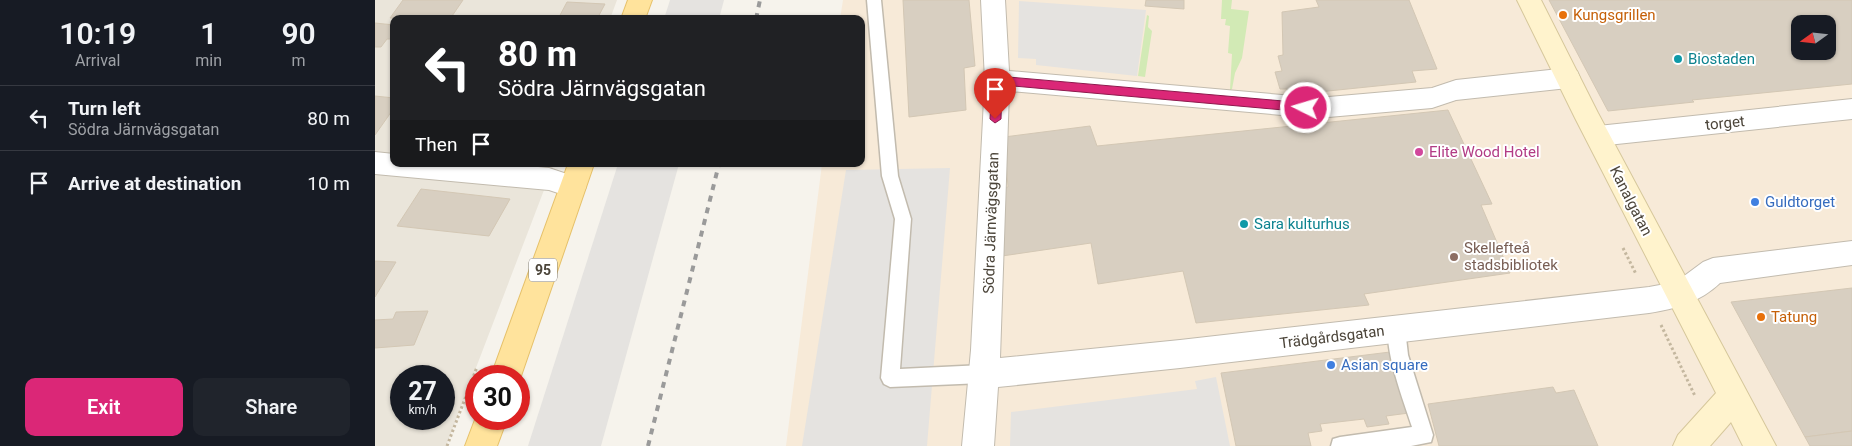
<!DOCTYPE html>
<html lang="en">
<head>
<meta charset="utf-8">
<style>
	body { margin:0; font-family:Roboto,sans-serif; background:#20242c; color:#f1f3f6; height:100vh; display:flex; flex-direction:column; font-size:19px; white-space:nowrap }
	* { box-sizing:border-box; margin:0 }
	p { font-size:16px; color:#9ea1a6 }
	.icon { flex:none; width:28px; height:28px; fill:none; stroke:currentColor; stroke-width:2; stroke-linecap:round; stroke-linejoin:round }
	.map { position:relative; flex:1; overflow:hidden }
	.panel { display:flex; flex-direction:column; background:#171b24; width:375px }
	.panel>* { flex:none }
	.guide { position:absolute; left:15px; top:15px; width:475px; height:152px; border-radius:10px; box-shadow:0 1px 4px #0004; background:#202124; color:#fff; overflow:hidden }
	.needle { width:32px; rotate:255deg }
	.fabs { position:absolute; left:1416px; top:15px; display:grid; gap:10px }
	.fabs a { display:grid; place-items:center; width:45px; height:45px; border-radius:10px; background:#171b24; box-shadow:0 1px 4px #0004; font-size:25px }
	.speed { position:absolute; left:15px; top:365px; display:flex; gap:10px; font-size:25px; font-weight:700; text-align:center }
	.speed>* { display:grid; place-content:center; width:65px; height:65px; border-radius:50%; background:#171b24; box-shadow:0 1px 4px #0004; line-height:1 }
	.speed small { font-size:12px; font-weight:400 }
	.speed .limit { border:8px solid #d22; background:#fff; color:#111 }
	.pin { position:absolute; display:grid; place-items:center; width:42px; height:42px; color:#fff; margin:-51px -21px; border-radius:50% 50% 50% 0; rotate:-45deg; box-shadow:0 0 5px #0007 }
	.pin .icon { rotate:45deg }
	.me { position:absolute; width:55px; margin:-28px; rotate:275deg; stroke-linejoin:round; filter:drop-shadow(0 0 4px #0008) }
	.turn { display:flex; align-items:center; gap:18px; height:105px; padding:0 25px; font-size:22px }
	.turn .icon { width:65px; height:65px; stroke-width:2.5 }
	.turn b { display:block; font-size:35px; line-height:42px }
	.then { display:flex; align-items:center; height:48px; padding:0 25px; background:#0003; gap:10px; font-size:19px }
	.eta { display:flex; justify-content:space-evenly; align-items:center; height:85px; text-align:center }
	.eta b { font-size:30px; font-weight:600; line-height:35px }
	.primary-button { display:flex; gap:10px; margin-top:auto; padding:10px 25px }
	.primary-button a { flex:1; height:58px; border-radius:10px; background:#db2777; color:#fff; font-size:20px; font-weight:600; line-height:58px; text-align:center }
	.primary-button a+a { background:#20242c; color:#f1f3f6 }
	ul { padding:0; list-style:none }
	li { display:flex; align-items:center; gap:15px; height:65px; padding:0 25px; border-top:1px solid #363941 }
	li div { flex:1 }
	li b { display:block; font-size:19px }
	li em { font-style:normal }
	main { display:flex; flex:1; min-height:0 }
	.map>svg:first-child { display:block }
	.residential { fill:#eae5da; fill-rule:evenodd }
	.commercial { fill:#f7ead8; fill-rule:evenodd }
	.green { fill:#d2eab5 }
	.parking { fill:#e5e3e0 }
	.building { fill:#d8cfc1; stroke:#d3c7b4; fill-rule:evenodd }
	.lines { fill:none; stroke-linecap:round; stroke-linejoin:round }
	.lane-casing { stroke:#c2bbae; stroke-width:3 }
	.street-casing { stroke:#c2bbae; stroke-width:2 }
	.secondary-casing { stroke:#d6c79b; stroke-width:2 }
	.primary-casing { stroke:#e6c16a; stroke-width:2 }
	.path { stroke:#c4b79f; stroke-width:3; stroke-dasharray:2.5 2.5; stroke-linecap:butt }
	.lane { fill:#fff; fill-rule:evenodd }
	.street { fill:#fff; fill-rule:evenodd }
	.secondary { fill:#fff3cd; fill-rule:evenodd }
	.primary { fill:#ffe39c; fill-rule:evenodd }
	.rail { stroke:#9a9a9a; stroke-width:4; stroke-dasharray:6 6; stroke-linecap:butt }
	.route { fill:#db2777; stroke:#8e194d }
	.food-dot { fill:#e8710a; stroke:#fff; stroke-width:2 }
	.culture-dot { fill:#0f9aa8; stroke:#fff; stroke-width:2 }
	.hotel-dot { fill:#d1479c; stroke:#fff; stroke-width:2 }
	.shop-dot { fill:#3f7fe0; stroke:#fff; stroke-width:2 }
	.education-dot { fill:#8d6e63; stroke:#fff; stroke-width:2 }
	.labels { text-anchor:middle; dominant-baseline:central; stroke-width:4; stroke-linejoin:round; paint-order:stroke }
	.shield { fill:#fff; stroke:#817c74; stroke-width:1 }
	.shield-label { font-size:14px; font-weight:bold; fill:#4b4439 }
	.food-label { font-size:15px; fill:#c56008; stroke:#fff; text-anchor:start }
	.culture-label { font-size:15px; fill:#0d838f; stroke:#fff; text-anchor:start }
	.street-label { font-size:15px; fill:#4b4439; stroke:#fff }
	.hotel-label { font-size:15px; fill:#b23c85; stroke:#fff; text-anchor:start }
	.shop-label { font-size:15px; fill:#366cbe; stroke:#fff; text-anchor:start }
	.education-label { font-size:15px; fill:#785e54; stroke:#fff; text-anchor:start }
</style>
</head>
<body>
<main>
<section class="panel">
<div class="eta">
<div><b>10:19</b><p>Arrival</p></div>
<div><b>1</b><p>min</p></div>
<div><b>90</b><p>m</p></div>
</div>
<ul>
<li><svg class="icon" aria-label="left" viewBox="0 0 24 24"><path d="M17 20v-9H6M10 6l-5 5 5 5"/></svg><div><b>Turn left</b><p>Södra Järnvägsgatan</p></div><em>80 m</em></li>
<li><svg class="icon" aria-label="arrive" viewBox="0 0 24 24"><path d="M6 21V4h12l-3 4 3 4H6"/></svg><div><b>Arrive at destination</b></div><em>10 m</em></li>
</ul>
<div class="primary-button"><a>Exit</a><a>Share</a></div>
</section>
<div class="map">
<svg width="1477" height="446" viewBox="0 0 1477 446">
	<rect width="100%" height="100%" fill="#f6f3ec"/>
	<path class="residential" d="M0 0H242L235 19H19V164H179L71 446H0ZM26 376H69V419H26Z"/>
	<path class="commercial" d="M468 0H1477V446H411L447 164H486V19H465ZM1425 24H1452V51H1425Z"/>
	<g class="green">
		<path d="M847 0H857L856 9 874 11 867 58 860 73 857 89 855 90 857 54 853 53 855 26 850 25 851 19H846Z"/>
		<path d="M772 15 774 16 773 27 777 31 770 77 763 76Z"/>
	</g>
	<g class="parking">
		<path d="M295 0H349L344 19H289Z"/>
		<path d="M644 1 771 10 762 76 661 65V59L643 58Z"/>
		<path d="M243 164H304L226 446H153Z"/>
		<path d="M575 168 552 446H427L471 170Z"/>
		<path d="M841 377 855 446H635L636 412 822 389 820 381Z"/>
	</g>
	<g class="building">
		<path d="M28 0H88L75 19 15 18Z"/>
		<path d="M528 0H594L600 66 589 68 591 110 534 117Z"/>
		<path d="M771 0H809V9L770 6Z"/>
		<path d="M941 0H1034L1062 69 1037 71 1041 82 914 95 912 89H905L900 72 907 71 903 56 908 55 907 12 944 7Z"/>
		<path d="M1174 0H1477V84L1317 100 1319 102 1233 111ZM1425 24H1452V51H1425Z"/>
		<path d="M192 2 230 4 222 19H183Z"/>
		<path d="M0 23 19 25V39H12L6 47H0Z"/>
		<path d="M0 96 19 98V108L0 135Z"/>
		<path d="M1073 110 1117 204 1106 205 1135 273 989 294 994 305 821 323 808 271 723 284 716 243 627 256 622 189 633 187 629 137 715 126 722 146Z"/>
		<path d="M46 189 135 199 114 236 22 226Z"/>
		<path d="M0 261 21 262 0 297Z"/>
		<path d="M1477 288V431L1430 437 1356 302Z"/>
		<path d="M53 311 39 345 0 348V320L18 319 21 312Z"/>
		<path d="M1015 352 1034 413 1011 416 1014 424 992 427 989 419 945 424 947 431 933 433 936 446H861L846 373Z"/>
		<path d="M1178 387 1181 393 1199 390 1223 446H1064L1053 404Z"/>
		<path d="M1477 431V446H1435L1430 437Z"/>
	</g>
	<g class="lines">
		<g class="lane-casing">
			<g id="lane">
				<path d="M492 0H506L523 176 536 219 525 369 608 365 614 368 617 374 614 380 608 383 515 387 509 384 506 378 520 219 507 176Z"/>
				<path d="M1021 321 1027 323 1030 329 1033 355 1058 435 1056 442 1036 446H956L958 439 965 437 1037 427C1030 405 1006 343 1015 323Z"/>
			</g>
		</g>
		<g class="street-casing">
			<g id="street">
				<path d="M606 0H630L634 71 942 98 1057 88 1081 80 1193 68 1202 71 1205 78 1202 85 1193 88 1081 100 1057 108 942 118 634 91 625 358 805 340 1274 287 1301 282 1328 262 1338 258 1477 241V265L1345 283C1325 302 1301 309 1274 313L805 368 623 387 619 446H587L596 350 610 80Z"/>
				<path d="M1477 99V119L1223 146 1214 143 1210 136 1214 129 1223 126Z"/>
				<path d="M0 152 19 154V164H129L174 168 207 179 211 187 207 195 198 198 174 190 0 174Z"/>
			</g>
		</g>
		<g class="secondary-casing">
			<path id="secondary" d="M1142 0H1166L1223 113 1401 446H1368L1356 422 1335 446H1298L1303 435 1341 393 1200 118Z"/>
		</g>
		<g class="primary-casing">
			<g id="primary">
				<path d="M253 0H277L270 19H246Z"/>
				<path d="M193 164H219L146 376 144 382V376H116Z"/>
				<path d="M101 417V419H132L122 446H90Z"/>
			</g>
		</g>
		<g class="path">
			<path d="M1248 248 1261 274"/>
			<path d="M1286 325 1320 396"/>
			<path d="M72 446 102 367"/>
		</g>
		<use href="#lane" class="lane"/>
		<use href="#street" class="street"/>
		<use href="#secondary" class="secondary"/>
		<use href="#primary" class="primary"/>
		<g class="rail">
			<path d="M381 19 385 0"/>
			<path d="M273 446 344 164"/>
		</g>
	</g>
	<path class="route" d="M622 76 931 103 937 108 931 112 627 85 626 119 620 123 615 119 617 80Z"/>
	<g class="food-dot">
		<circle cx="1188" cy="15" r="5"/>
		<circle cx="1386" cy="317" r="5"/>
	</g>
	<g class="culture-dot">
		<circle cx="1303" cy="59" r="5"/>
		<circle cx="869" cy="224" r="5"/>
	</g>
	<circle class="hotel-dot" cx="1044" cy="152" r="5"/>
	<g class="shop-dot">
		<circle cx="1380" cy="202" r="5"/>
		<circle cx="956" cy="365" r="5"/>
	</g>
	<circle class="education-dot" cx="1079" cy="257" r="5"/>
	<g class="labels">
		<rect class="shield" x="154" y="258.5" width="28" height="23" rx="4"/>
		<g class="shield-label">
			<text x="168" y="270">95</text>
		</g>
		<g class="food-label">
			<text x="1198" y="15">Kungsgrillen</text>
			<text x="1396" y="317">Tatung</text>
		</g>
		<g class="culture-label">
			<text x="1313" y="59">Biostaden</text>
			<text x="879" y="224">Sara kulturhus</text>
		</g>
		<g class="street-label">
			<text transform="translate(1350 123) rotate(-6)">torget</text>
			<text transform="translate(1256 201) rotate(63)">Kanalgatan</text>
			<text transform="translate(616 223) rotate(-88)">Södra Järnvägsgatan</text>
			<text transform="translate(957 337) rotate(-7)">Trädgårdsgatan</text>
		</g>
		<g class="hotel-label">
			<text x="1054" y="152">Elite Wood Hotel</text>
		</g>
		<g class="shop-label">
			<text x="1390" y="202">Guldtorget</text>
			<text x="966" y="365">Asian square</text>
		</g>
		<g class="education-label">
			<text x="1089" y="248">Skellefteå<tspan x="1089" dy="17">stadsbibliotek</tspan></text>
		</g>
	</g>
</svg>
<div class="fabs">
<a><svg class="needle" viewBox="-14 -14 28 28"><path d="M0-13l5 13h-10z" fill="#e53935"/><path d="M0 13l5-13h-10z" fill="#9ea1a6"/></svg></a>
</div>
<div class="speed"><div>27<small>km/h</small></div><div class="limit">30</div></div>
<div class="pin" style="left:620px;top:119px;background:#d93025"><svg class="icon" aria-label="arrive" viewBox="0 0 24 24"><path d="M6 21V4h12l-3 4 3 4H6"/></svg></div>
<svg class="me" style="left:931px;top:108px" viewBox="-20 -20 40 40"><circle r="17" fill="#db2777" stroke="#fff" stroke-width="3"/><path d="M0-11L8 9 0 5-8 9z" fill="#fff"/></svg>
<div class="guide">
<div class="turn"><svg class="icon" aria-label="left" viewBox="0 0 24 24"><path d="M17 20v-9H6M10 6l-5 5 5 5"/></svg><div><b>80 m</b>Södra Järnvägsgatan</div></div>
<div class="then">Then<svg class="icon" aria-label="arrive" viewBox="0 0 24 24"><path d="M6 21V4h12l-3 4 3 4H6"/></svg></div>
</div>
</div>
</main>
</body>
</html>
